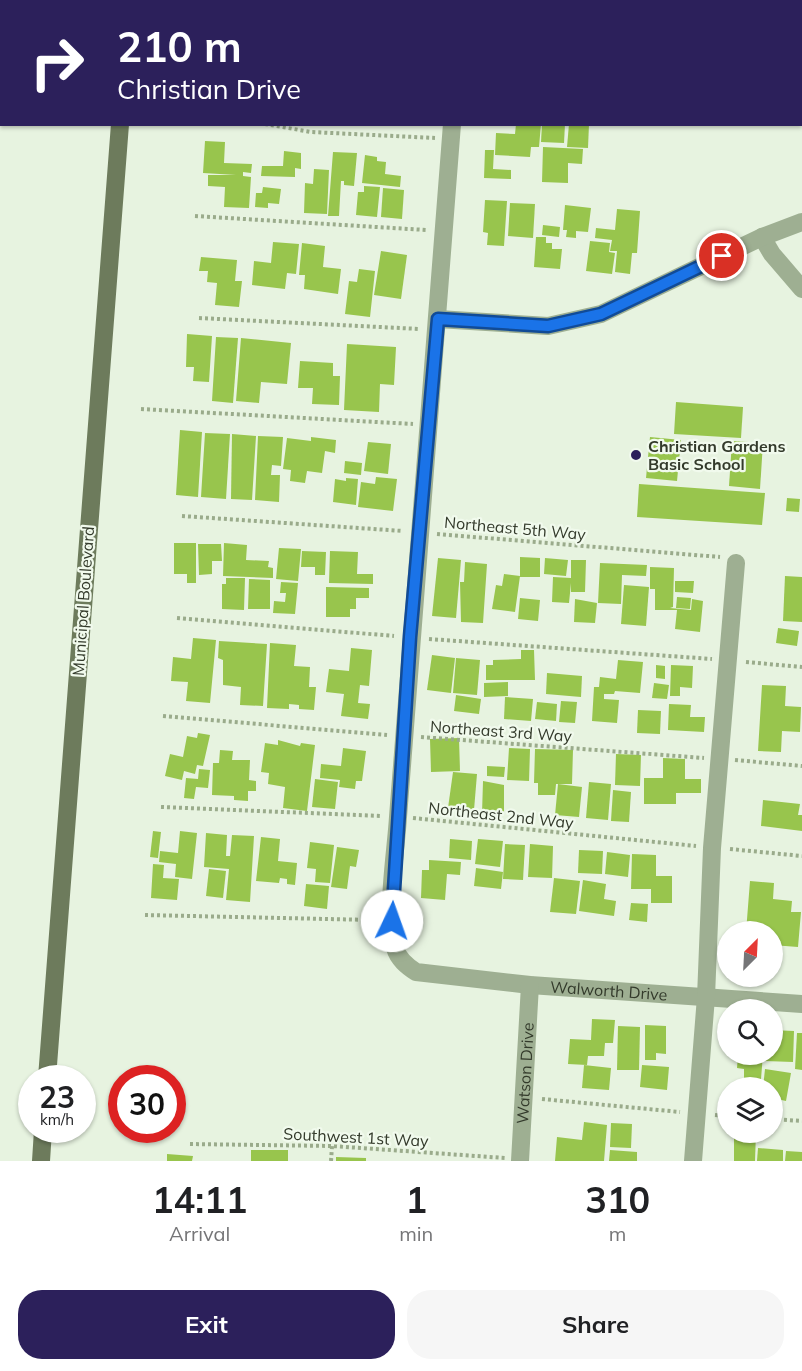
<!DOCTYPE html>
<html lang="en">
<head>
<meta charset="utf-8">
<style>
	body { margin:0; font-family:Mulish,sans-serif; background:#f6f6f6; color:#202124; height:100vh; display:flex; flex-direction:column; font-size:22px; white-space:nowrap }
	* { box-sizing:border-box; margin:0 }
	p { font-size:20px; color:#757577 }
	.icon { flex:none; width:33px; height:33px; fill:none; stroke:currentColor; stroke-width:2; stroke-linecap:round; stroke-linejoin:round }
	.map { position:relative; height:1161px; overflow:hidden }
	.sheet { display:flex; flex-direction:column; background:#fff; flex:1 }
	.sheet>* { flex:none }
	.top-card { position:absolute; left:0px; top:0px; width:802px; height:126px; box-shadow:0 2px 4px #0004; background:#2c205b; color:#fff; overflow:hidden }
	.needle { width:39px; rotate:24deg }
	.fabs { position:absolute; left:717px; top:921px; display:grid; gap:12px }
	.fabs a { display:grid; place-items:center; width:66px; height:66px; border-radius:50%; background:#fff; box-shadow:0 2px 4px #0004; font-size:30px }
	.speed { position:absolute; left:18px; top:1065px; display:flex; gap:12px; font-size:30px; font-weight:700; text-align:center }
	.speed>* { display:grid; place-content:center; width:78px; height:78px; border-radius:50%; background:#fff; box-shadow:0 2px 4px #0004; line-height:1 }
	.speed small { font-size:15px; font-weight:400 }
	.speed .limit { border:9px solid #d22; background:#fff; color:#111 }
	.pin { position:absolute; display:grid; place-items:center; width:51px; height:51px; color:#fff; margin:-26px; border:3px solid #fff; border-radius:50%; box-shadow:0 2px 6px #0007 }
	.me { position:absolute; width:66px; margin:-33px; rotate:3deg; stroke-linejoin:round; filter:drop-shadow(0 0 4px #0008) }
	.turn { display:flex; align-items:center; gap:21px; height:126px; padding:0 18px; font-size:27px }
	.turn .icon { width:78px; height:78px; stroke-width:2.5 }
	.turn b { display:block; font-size:42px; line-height:51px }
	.eta { display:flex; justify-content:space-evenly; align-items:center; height:102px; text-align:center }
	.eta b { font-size:36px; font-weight:700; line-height:42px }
	.button { display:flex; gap:12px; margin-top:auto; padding:12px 18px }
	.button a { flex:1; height:69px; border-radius:24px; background:#2c205b; color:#fff; font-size:24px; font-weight:700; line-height:69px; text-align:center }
	.button a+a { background:#f6f6f6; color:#202124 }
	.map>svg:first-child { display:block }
	.building { fill:#98c54d }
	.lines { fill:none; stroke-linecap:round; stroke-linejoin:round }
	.path { stroke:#9aab8b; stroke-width:4; stroke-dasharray:3 3; stroke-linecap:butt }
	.minor { stroke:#9eaf92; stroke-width:18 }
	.major { stroke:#6d7b5c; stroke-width:18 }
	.highway { stroke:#505a42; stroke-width:18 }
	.route-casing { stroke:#114b97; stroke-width:15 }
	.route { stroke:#1a73e8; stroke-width:10 }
	.poi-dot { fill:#2c205b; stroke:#f1faed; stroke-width:2 }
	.labels { text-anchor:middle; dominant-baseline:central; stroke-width:4.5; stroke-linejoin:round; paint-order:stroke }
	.poi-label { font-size:16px; font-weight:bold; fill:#333a2b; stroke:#f1faed; text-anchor:start }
	.street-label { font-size:16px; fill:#333a2b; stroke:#f1faed }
</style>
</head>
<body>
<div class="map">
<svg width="802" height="1161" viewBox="0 0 802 1161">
	<rect width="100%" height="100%" fill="#e7f3e0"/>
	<g class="building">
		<path d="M516 124H541L539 147H531L530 157 495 155 496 133 515 134Z"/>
		<path d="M542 124H565L564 143 541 142Z"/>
		<path d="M569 124H589L588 148 567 147Z"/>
		<path d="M205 141 225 142 224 163 252 164 251 173 243 172V176L251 177 249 208 224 207 225 187 208 186V175H236L203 173Z"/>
		<path d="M543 147 583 149 582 164 568 163V183L542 182Z"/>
		<path d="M485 150H494L493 169 511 170V179L484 178Z"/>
		<path d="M284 151 301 153V169L295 168V177L261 176 262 166H283Z"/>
		<path d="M333 152 357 153 354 186 344 185V181H341L339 216H328Z"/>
		<path d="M365 155 377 157V161L386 162 385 174 401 176 400 187 362 183Z"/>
		<path d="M314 169 329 170 327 214 304 213 305 183 313 184Z"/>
		<path d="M364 186 380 187 377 217 356 215 358 192H364Z"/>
		<path d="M263 187 281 189 279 204 268 203V208L255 207 256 193H262Z"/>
		<path d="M383 188 404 190 402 219 381 217Z"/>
		<path d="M485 200 507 201 504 246 487 245 488 233 483 232Z"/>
		<path d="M510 203 535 204 533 238 508 236Z"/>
		<path d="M565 205 591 208 588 232 576 231V238L566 237 567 230H563Z"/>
		<path d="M617 209 640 211 637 253H632L630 274 615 272 617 251H610L612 240 595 238 596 228 615 230Z"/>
		<path d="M543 225 560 227 559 237 542 235Z"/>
		<path d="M536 237H546V243H552V249H562L560 269 534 267Z"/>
		<path d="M590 241 610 243 609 252 615 253 612 274 586 271Z"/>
		<path d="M273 242 299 244 296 274 287 273 285 289 252 285 254 261 271 263Z"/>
		<path d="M302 243 325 246 323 267 341 269 338 294 304 289 305 275H299Z"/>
		<path d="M381 251 407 255 401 299 374 295Z"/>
		<path d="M201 257 237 260 235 281H242L239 307 215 305 217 283 207 282 208 271H199Z"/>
		<path d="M359 269 375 271 370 317 345 314 349 281 357 282Z"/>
		<path d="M187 334 212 336 209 382 193 381 194 367H186Z"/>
		<path d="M216 337 238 338 233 403 212 401Z"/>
		<path d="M241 338 291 343 287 384 261 382 259 403 236 401Z"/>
		<path d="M347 344 396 347 394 385 380 384 379 412 344 410Z"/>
		<path d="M300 361 333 363V376H340L339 405 312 404 313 388H298Z"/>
		<path d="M676 402 743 407 741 438 674 434Z"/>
		<path d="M180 430 202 432 198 497 176 495Z"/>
		<path d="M205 433 230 434 226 499 201 497Z"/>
		<path d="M232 434 256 436 252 500 231 499Z"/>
		<path d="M258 436 283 437 281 466 272 465 271 475H280L279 502 255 500Z"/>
		<path d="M311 437 336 440 335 453 325 451 322 473 307 471 305 483 290 481 291 470 283 469 287 438 311 441Z"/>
		<path d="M650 437 681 440 677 481 646 478Z"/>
		<path d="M732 441 763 443 760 489 729 486Z"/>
		<path d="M368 442 391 444 388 474 364 471Z"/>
		<path d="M345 461 362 463 361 475 344 473Z"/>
		<path d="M376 477 397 479 393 511 358 507 361 482 375 484Z"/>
		<path d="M346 478 358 479 356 505 333 502 335 479 346 481Z"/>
		<path d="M639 484 765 493 762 525 637 517Z"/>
		<path d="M787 498 800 499 799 512 786 511Z"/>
		<path d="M174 543H196V583H187V574H174Z"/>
		<path d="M224 543 247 545 246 560 269 561 268 567 273 568V578L223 576Z"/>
		<path d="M198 544H221L222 561H212V574L199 575Z"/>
		<path d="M279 548 301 549 298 581 276 579Z"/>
		<path d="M302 551 326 552 325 575H315V567H301Z"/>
		<path d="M330 551 358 552 357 574H373V584L329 583Z"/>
		<path d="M520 557 540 558V577H520Z"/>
		<path d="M438 558 461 560 456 618 432 616Z"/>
		<path d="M545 558 568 560 566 576 544 574Z"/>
		<path d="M571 560H586L585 592H571V583L569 603 552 602 553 577 571 578Z"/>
		<path d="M465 562 487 564 483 623 461 622 460 582H464Z"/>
		<path d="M600 563 647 565 646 576 622 575 621 604 598 603Z"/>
		<path d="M650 567 674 568 673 607 670 608 691 610 692 599 703 601 700 632 675 629 677 610H655V589H650Z"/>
		<path d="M504 574 520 576 515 612 492 609 496 585 502 586Z"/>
		<path d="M785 576 802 577V622L783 621Z"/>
		<path d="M226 578H245L244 610 222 609V584H226Z"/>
		<path d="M249 579 270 580V609H248Z"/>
		<path d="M675 581H694L693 593 675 592Z"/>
		<path d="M281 582 298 583 295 614 273 613 274 601 285 602 286 593H280Z"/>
		<path d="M624 585 649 587 646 626 621 624Z"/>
		<path d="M326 587 369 588V598H356V609H350V617H326Z"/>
		<path d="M677 597 691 598 690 609 676 608Z"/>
		<path d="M520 598 540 600 538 621 518 619Z"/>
		<path d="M575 599 597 603 595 623 574 622Z"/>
		<path d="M778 628 799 631 797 646 776 643Z"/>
		<path d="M193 638 216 640 210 703 186 701 188 682 171 681 173 657 191 659Z"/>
		<path d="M219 641 267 644 263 706 240 705 241 687 223 685V660L218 658Z"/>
		<path d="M270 643 296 645 294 666 310 667 309 687H316L314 710 299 709V705L289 704V709L267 708Z"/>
		<path d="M351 648 372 650 369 686 360 685 358 703 370 704 368 719 341 716 344 694 326 692 329 669 349 671Z"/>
		<path d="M521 650H534L535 680H486V665H493V660L521 659Z"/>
		<path d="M432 655 455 658 451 693 427 690Z"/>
		<path d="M456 658 480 660 477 695 453 693Z"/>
		<path d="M618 660 643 662 640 693 615 691 614 694H604V699L619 700 617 723 592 721 594 687H599L600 677 616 679Z"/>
		<path d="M656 665 665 666V679L656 678Z"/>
		<path d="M671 665 693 666 692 688 680 687V696H670Z"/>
		<path d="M547 673 582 676 581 697 546 694Z"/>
		<path d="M508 682V696L484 697V683Z"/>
		<path d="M654 683 669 685 667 699 652 698Z"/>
		<path d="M762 685 786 686 785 706 801 707 800 732 782 731 781 752 758 751Z"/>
		<path d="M456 695 481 699 479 714 454 711Z"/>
		<path d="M505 697 533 699 531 721 504 719Z"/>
		<path d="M561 701 577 702 575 723 559 722Z"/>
		<path d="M537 702 557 704 556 721 535 719Z"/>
		<path d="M669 704 691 705 690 717H705L704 732 668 730Z"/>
		<path d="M638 710 661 711 660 734 637 733Z"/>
		<path d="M198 733 210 735 203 766 197 765 195 774 184 771 182 780 165 776 170 754 183 757 187 736 197 738Z"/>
		<path d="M459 738 460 771 431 772 430 739Z"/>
		<path d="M278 740 300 746 301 743 315 745 307 811 283 808 285 787 268 784 269 773 261 772 265 743 278 745Z"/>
		<path d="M343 748 366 751 362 781H356L355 789 339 787 340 780 320 778 321 764 341 766Z"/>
		<path d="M509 748 530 749 529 781 507 780Z"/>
		<path d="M535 749 573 750 572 784H556L555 795H538V783H534Z"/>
		<path d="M220 750 233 751 232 760H250L249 780 256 781V791H248V801L234 800V796L212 795 213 763H219Z"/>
		<path d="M616 754 641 755 640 786 615 785Z"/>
		<path d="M663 758 685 759V779H701V793H676V804H644V778H663Z"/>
		<path d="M487 766 505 767 504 777 487 776Z"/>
		<path d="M199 769 210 770 208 788 196 787 194 799 184 798 186 778 198 779Z"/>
		<path d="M453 772 477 774 474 810 448 808Z"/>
		<path d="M315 779 338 782 335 809 312 807Z"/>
		<path d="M483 781 504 785V814L482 813Z"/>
		<path d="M589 782 611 784 608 820 586 818Z"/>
		<path d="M558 784 582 787 579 817 555 815Z"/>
		<path d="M613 790 631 792 629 822 611 821Z"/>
		<path d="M763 800 800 804 798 815H802V831L761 826Z"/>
		<path d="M153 831 161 832 158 858 150 857Z"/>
		<path d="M180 831 197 833 192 879 175 877 176 864 159 862 160 851 178 853Z"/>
		<path d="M206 833 227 835 226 856H230L232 835 254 836 250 902 226 900 229 869 204 867Z"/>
		<path d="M261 837 280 839 278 861 297 863 295 885 287 884V879L280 878 279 883 256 881Z"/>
		<path d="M450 839 472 841 471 860 449 858Z"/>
		<path d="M478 839 503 841 500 867 475 864Z"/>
		<path d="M310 842 334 845 330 883 315 882 316 869 307 868Z"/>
		<path d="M505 844 525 845 523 880 503 879Z"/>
		<path d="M530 844 553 846 552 878 528 877Z"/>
		<path d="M337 847 359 850 356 867 350 866 347 889 331 887Z"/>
		<path d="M579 850 603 851 602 874 578 873Z"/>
		<path d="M607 852 630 855 628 877 605 874Z"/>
		<path d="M632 854 656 855V876H672V903H651V889H631Z"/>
		<path d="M429 860 461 862 460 875 447 874 445 900 421 898 422 870H429Z"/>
		<path d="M153 864 164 865 163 878 179 879 177 900 151 898Z"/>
		<path d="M476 868 503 872 501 889 474 886Z"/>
		<path d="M209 869 226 871 223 898 206 896Z"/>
		<path d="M554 878 580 881 576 914 550 912Z"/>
		<path d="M583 880 606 884 604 899 616 901 614 916 579 911Z"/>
		<path d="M750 881 774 883 773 899 792 901 791 912H801L798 947 772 945V932H746Z"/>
		<path d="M306 884 329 886 327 909 304 906Z"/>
		<path d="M631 903 648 904 647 922 629 920Z"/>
		<path d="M592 1019 615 1020 613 1043H605L604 1056H588L587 1065 568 1064 570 1039 591 1040Z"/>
		<path d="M645 1025 666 1026V1054L656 1053V1060H645Z"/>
		<path d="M618 1026 640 1027 639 1070H617Z"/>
		<path d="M772 1030 794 1031 793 1062 765 1061 766 1054H772Z"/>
		<path d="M797 1033H802V1070L795 1069Z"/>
		<path d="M738 1054H763L761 1079 744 1078V1069L737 1068Z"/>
		<path d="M584 1065 611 1068 609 1090 582 1088Z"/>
		<path d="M642 1065 669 1067 667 1090 640 1087Z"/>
		<path d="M765 1069 791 1073 786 1101 772 1098V1088H763Z"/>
		<path d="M584 1122 607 1125 604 1161H555L557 1137 582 1140Z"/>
		<path d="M611 1123 632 1124 631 1148 610 1147Z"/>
		<path d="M734 1132H756L755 1161H734Z"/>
		<path d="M758 1148 783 1150V1161H757Z"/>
		<rect x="251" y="1150" width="37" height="11"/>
		<path d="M610 1150 637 1152V1161H609Z"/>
		<path d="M786 1151 802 1152V1161H785Z"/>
		<path d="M167 1154 193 1156 192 1161H167Z"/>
		<path d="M336 1157 366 1158V1161H336Z"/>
	</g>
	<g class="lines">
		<g class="path">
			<path d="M265 124 311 132 435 138"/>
			<path d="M195 216 426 230"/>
			<path d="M199 318 420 329"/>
			<path d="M141 409 413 424"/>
			<path d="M182 516 403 531"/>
			<path d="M437 534 720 557"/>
			<path d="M177 618 394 636"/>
			<path d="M429 639 712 659"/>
			<path d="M746 662 802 667"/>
			<path d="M163 716 387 735"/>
			<path d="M421 737 704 758"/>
			<path d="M735 760 802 766"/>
			<path d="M161 807 382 816"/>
			<path d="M413 818 696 846"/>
			<path d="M730 849 802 856"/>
			<path d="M145 915 373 920"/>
			<path d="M542 1099 680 1112"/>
			<path d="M715 1115 728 1116"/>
			<path d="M772 1119 802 1121"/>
			<path d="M190 1144 332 1146 505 1158"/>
			<path d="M331 1161 332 1146"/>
		</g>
		<g class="minor">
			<path d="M460 0V2"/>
			<path id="s1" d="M452 124 398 817C396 852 385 915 395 948 398 959 407 966 416 972L530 985 802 1004"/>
			<path d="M762 237 772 254 802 289"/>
			<path d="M438 319 548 326 601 314 762 237 802 222"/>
			<path id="s2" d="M520 1161 530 985"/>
			<path d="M693 1161 706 997 712 848 736 563"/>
		</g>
		<g class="major">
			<path d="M141 2 142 0"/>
			<path d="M47 1078 120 124"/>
			<path d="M41 1161 43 1130"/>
		</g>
		<g class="highway">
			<path d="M46 2 47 0"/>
			<path d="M0 10 2 8"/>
			<path d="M0 51 2 50"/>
		</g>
	</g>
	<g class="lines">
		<g class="route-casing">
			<path id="route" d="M392 921 410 637 438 319 548 326 601 314 722 256"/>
		</g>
		<use href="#route" class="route"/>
	</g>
	<circle class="poi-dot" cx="636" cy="455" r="6"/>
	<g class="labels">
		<g class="poi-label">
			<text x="648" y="446">Christian Gardens<tspan x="648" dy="18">Basic School</tspan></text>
		</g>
		<g class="street-label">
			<text transform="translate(515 528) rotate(5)">Northeast 5th Way</text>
			<text transform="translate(83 601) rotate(-86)">Municipal Boulevard</text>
			<text transform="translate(501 731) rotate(4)">Northeast 3rd Way</text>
			<text transform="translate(501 815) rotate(6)">Northeast 2nd Way</text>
			<text stroke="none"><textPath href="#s1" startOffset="1053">Walworth Drive</textPath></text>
			<text stroke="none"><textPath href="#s2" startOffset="88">Watson Drive</textPath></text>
			<text transform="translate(356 1137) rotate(3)">Southwest 1st Way</text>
		</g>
	</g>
</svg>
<div class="fabs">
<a><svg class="needle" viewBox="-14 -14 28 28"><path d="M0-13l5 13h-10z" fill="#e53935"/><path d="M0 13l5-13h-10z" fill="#757577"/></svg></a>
<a><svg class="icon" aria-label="search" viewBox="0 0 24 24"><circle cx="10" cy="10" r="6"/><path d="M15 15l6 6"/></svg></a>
<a><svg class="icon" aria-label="layers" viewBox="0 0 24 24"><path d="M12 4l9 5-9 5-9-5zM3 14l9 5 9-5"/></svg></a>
</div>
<div class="speed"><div>23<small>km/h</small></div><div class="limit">30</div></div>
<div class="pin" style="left:722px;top:256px;background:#d93025"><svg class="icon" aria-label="arrive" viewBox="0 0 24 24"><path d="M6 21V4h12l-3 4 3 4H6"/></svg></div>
<svg class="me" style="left:392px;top:921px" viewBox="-20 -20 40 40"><circle r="19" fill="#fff"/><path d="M0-13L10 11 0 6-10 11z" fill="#1a73e8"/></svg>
<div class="top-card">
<div class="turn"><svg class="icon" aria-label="right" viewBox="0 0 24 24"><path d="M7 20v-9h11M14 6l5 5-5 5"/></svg><div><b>210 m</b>Christian Drive</div></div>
</div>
</div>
<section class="sheet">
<div class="eta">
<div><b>14:11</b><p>Arrival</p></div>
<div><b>1</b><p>min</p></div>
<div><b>310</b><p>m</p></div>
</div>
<div class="button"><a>Exit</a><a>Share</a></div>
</section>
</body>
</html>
